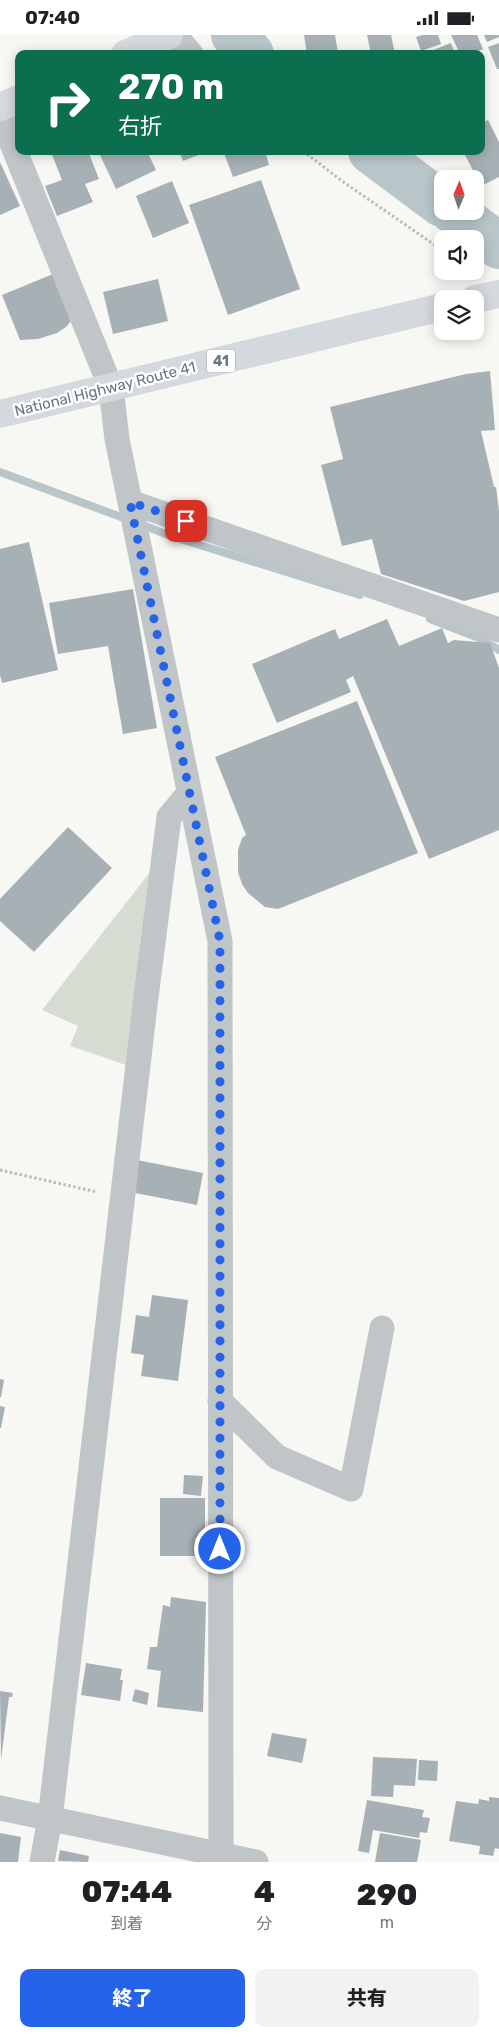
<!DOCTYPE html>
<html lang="ja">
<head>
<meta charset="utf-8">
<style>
	body { margin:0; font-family:Rubik,"Noto Sans JP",sans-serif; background:#f2f2f2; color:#202124; height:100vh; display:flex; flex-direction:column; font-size:19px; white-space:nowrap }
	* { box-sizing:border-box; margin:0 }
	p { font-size:16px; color:#757577 }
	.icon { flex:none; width:28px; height:28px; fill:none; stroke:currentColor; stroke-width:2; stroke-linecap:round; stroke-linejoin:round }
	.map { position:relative; height:1827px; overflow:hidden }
	.sheet { display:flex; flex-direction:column; background:#fff; flex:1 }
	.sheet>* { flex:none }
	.banner { position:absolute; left:15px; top:15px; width:470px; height:105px; border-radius:10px; box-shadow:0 2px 12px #0003; background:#0b6e4f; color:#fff; overflow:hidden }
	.needle { width:32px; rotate:2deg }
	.fabs { position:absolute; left:434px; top:135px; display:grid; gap:10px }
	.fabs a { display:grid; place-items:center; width:50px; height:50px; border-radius:10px; background:#fff; box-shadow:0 2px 12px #0003; font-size:25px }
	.pin { position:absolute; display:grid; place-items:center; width:42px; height:42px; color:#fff; margin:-21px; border-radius:10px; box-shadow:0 2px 8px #0006 }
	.me { position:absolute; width:55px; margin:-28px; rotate:0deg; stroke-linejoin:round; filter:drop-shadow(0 0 4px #0008) }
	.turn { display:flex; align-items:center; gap:18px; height:105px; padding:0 20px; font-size:22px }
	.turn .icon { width:65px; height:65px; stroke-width:2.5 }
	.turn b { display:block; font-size:35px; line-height:42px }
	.eta { display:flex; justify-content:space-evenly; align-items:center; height:85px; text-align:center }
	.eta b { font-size:30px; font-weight:800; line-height:35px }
	.action { display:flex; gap:10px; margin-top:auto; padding:10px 20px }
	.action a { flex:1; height:58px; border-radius:10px; background:#2563eb; color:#fff; font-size:20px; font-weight:800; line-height:58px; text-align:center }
	.action a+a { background:#f2f2f2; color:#202124 }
	.status { display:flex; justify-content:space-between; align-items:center; height:35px; padding:0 25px; background:#fff; direction:ltr }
	.status svg { height:14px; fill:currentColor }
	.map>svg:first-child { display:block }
	.green { fill:#d7dcd3 }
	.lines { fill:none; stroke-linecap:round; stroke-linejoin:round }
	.stream { stroke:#b8c5c9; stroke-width:8 }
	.river { stroke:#b8c5c9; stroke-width:46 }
	.building { fill:#a7b0b5 }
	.path { stroke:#b8bcbf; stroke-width:3; stroke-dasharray:2.5 2.5; stroke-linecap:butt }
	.minor { stroke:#c0c5c8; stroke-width:25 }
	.major { stroke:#d4d9dd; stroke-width:28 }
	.highway { stroke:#d4d9dd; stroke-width:28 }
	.route { stroke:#2563eb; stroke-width:9; stroke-dasharray:0 16.2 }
	.labels { text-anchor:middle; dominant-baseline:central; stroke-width:5; stroke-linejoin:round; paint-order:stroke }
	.shield { fill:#fff; stroke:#94a0aa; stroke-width:1 }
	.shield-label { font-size:14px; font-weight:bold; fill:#667885 }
	.street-label { font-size:15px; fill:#667885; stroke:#fff }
</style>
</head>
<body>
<div class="status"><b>07:40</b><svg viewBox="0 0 49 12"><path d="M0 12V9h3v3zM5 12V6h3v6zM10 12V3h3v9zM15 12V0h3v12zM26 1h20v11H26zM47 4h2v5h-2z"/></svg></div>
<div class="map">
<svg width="499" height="1827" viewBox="0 0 499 1827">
	<rect width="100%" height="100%" fill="#f7f7f4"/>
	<path class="green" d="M151 836 126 1030 70 1011 78 991 42 975Z"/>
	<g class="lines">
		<g class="stream">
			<path d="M0 437 129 485"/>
			<path d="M140 489 171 501 360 560"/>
			<path d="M430 584 479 603 499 615"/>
		</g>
		<g class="river">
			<path d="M234 0 251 19"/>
			<path d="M371 116 442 169"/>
			<path d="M453 176 499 211"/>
		</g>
	</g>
	<g class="building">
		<path d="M304 0H335L338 18 307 19Z"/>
		<path d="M367 0H391L395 19H371Z"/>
		<path d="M422 0H438L441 9 421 16 416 2Z"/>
		<path d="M451 0H477L483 14 472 19H460Z"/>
		<path d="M484 0H499V2L487 7Z"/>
		<path d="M451 8 455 19H423Z"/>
		<path d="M499 8V34H497L488 12Z"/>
		<path d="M488 85 499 107V142L481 151 463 116H481V88Z"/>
		<path d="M88 116 99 144 85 149 93 167 57 181 45 151 62 145 51 117Z"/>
		<path d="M109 116H147L156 135 116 154 100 120Z"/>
		<path d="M179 116H209L183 126Z"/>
		<path d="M228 116H265L269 130 233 142 224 118Z"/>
		<path d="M0 127 20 171 0 180Z"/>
		<path d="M261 145 300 254 228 280 189 170Z"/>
		<path d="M172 146 189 188 153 203 136 161Z"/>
		<path d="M53 239 71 286 66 292 57 298 38 304 20 305 2 260Z"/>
		<path d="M158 244 168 286 113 299 103 257Z"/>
		<path d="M490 336 495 395 481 396 494 452H496L499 476V557L464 566 381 539 372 504 342 511 321 430 343 424 330 372 466 339Z"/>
		<path d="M29 507 58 635 2 648 0 640V514Z"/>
		<path d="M133 554 157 693 123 699 108 611 58 619 49 568Z"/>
		<path d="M387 584 399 611 442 593 448 608 454 605 490 608 499 633V795L429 824 353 641 346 645 351 657 277 688 252 629 335 594 339 604Z"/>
		<path d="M357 666 418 818 278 874 265 872 248 858 242 849 238 837V815L242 803 246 800 215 722Z"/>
		<path d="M68 792 112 833 34 917 0 886V864Z"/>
		<path d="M137 1125 203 1138 197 1170 130 1157Z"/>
		<path d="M152 1260 188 1265 178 1346 141 1341 144 1320 131 1318 136 1280 149 1282Z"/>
		<path d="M0 1344 4 1345 1 1362H0Z"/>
		<path d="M0 1371 5 1372 1 1393H0Z"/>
		<path d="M184 1440 203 1441 201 1461 183 1459Z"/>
		<rect x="160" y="1463" width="45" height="58"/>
		<path d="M171 1562 206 1567 203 1677 157 1672 161 1636 147 1634 150 1612H157L163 1570 170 1572Z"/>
		<path d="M86 1628 122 1634 120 1645H123L120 1666 81 1660Z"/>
		<path d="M135 1654 149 1658 147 1670 132 1666Z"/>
		<path d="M0 1656 13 1658 12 1662H9L1 1725Z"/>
		<path d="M272 1698 307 1704 302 1728 267 1721Z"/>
		<path d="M373 1722 417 1724 415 1751 394 1750 393 1762 371 1761Z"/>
		<path d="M419 1725 438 1726 437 1746 418 1745Z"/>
		<path d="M489 1762 499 1763V1814L495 1813 493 1821 479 1819 480 1811 449 1806 456 1766 478 1769 479 1764 489 1766Z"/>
		<path d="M367 1765 424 1775 422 1782 430 1783 427 1798 420 1797 419 1803 373 1795 369 1818 358 1816Z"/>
		<path d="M0 1798 21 1802 18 1827H0Z"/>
		<path d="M380 1798 421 1805 417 1827H375Z"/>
		<path d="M60 1815 89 1821 88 1827 58 1826Z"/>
	</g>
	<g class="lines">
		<g class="path">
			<path d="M303 116 342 146 442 215"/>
			<path d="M0 1135 97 1157"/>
		</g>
		<g class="minor">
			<path d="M175 0 191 19"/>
			<path d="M0 79 111 353 117 404 220 906 221 1827"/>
			<path d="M130 467 499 595"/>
			<path d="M220 1366 277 1422 351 1454 382 1293"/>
			<path d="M0 1773 256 1827"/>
			<path d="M42 1827 50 1784 145 970 169 782 189 758"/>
		</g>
		<g class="major">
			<path d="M125 19 169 0"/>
			<path d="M0 72 19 64"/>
		</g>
		<g class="highway">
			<path d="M475 264 499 259"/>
			<path d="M0 379 442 272"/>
		</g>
	</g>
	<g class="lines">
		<path class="route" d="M186 486 130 467 220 906V1514"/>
	</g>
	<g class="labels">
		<rect class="shield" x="207" y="314.5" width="28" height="23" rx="4"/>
		<g class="shield-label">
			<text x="221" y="326">41</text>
		</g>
		<g class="street-label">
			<text transform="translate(105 354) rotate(-14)">National Highway Route 41</text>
		</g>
	</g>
</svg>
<div class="fabs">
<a><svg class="needle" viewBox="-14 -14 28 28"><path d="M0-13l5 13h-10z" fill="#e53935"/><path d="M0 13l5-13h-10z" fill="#757577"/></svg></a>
<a><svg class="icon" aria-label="sound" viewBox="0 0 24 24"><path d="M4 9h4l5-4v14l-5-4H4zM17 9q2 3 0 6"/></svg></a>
<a><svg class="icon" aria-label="layers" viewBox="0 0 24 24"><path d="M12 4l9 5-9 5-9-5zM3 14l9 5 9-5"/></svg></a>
</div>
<div class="pin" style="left:186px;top:486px;background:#d93025"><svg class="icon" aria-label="arrive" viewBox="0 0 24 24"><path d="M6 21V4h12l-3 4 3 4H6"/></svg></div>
<svg class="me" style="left:220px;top:1514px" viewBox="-20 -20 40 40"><circle r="17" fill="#2563eb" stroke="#fff" stroke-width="3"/><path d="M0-11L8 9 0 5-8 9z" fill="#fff"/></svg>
<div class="banner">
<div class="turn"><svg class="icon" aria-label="right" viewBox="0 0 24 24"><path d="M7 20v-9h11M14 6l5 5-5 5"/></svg><div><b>270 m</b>右折</div></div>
</div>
</div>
<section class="sheet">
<div class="eta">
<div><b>07:44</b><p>到着</p></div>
<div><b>4</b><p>分</p></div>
<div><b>290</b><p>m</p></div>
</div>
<div class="action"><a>終了</a><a>共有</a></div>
</section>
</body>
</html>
